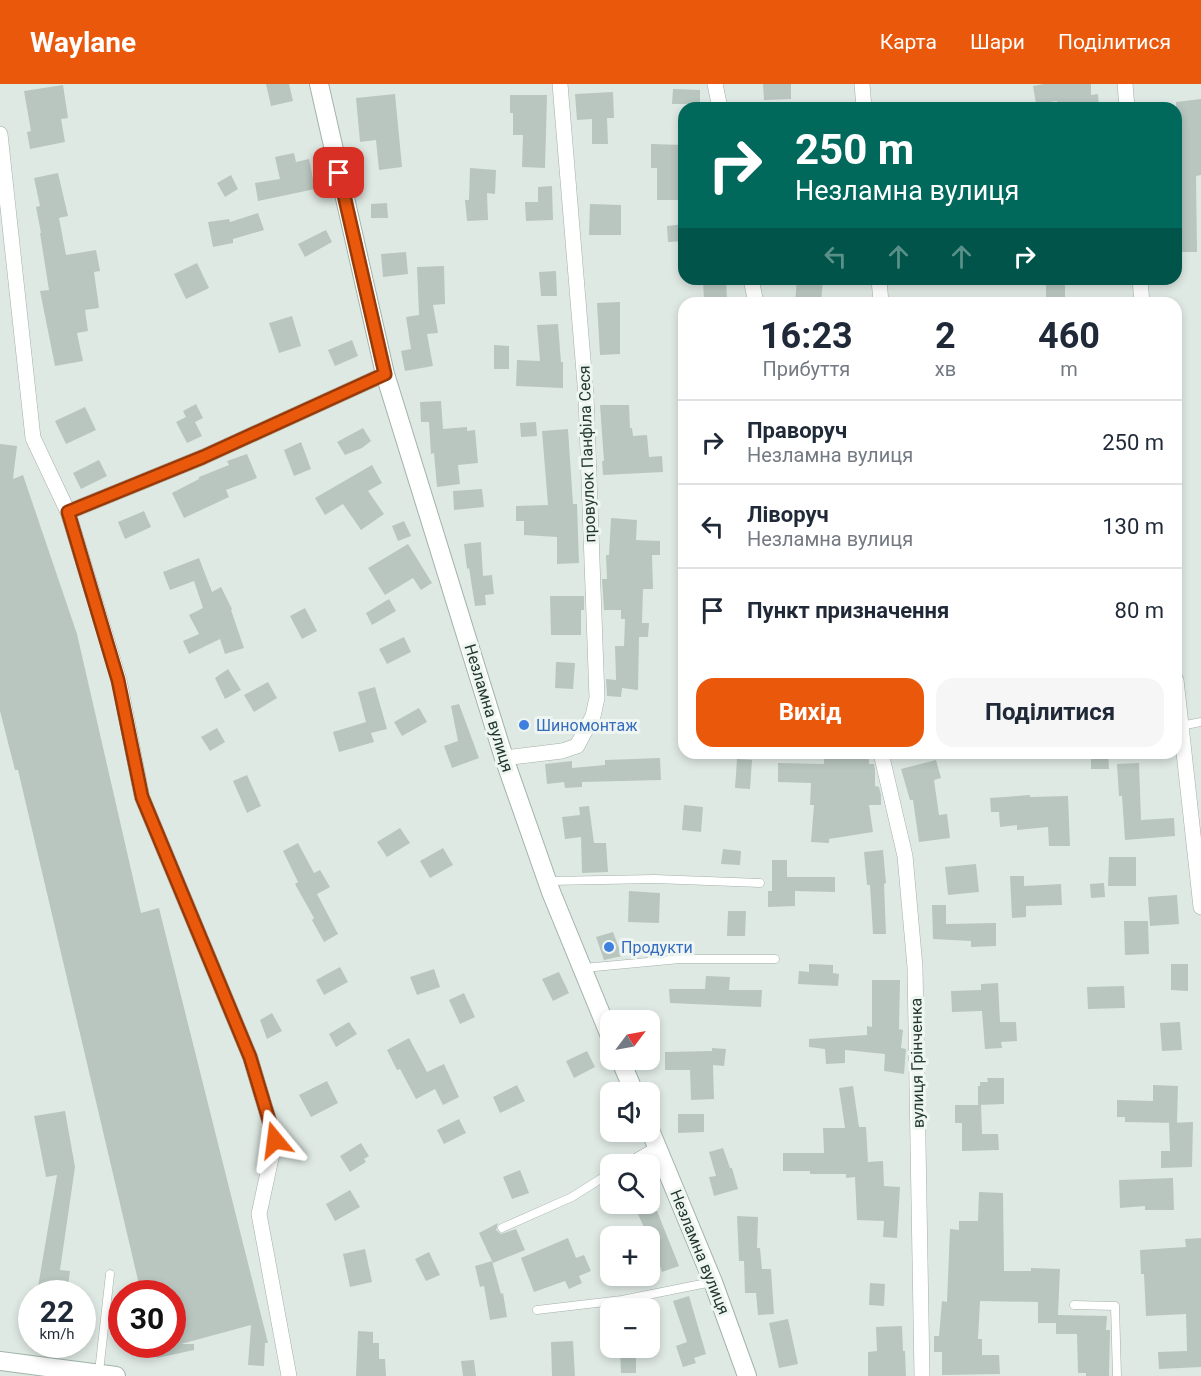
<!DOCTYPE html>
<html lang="uk">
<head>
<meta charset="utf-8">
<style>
	body { margin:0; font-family:Roboto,sans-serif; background:#f6f6f7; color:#1f2937; height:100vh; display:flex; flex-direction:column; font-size:22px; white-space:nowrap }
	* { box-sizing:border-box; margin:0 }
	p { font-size:20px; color:#747a83 }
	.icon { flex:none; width:33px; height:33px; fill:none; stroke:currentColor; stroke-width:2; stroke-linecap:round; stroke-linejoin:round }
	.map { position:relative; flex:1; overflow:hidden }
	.sheet { position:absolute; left:678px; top:213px; width:504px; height:462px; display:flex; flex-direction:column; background:#fff; border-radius:18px; box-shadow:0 3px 9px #0003 }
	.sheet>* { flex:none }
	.guide { position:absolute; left:678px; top:18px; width:504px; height:183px; border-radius:18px; box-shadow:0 3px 9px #0003; background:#00695c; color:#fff; overflow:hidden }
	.needle { width:39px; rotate:58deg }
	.buttons { position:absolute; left:600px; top:926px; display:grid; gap:12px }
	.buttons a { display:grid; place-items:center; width:60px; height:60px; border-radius:12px; background:#fff; box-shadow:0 3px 9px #0003; font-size:30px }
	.speed { position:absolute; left:18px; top:1196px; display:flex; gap:12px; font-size:30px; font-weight:700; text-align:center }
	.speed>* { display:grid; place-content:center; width:78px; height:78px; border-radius:50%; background:#fff; box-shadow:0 3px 9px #0003; line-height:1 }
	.speed small { font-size:15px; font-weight:400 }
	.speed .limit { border:9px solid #d22; background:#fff; color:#111 }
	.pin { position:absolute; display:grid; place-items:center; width:51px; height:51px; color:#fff; margin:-26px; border-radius:12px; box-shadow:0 3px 9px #0006 }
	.me { position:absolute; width:66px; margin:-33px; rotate:344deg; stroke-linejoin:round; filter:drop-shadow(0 0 4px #0008) }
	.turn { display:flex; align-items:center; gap:21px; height:126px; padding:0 18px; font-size:27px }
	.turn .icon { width:78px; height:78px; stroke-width:2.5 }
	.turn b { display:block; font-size:42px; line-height:51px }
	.lanes { display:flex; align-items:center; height:57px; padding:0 18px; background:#0003; justify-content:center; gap:30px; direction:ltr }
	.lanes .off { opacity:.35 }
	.eta { display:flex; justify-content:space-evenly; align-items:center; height:102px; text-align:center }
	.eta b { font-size:36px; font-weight:700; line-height:42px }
	.action { display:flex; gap:12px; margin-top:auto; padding:12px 18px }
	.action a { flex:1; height:69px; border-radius:18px; background:#ea580c; color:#fff; font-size:24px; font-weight:700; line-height:69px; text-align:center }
	.action a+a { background:#f6f6f7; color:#1f2937 }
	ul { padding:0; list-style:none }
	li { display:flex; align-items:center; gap:18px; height:84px; padding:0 18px; border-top:2px solid #e0e1e3 }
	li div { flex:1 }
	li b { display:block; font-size:22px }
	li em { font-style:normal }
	header { display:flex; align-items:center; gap:36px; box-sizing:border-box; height:84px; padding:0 30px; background:#ea580c; color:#fff }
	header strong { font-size:28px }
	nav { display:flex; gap:33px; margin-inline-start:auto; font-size:21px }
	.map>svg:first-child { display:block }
	.building { fill:#b8c6bf }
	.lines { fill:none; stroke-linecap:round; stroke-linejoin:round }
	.lane-casing { stroke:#a3b0a9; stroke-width:9 }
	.street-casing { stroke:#a3b0a9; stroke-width:16 }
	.secondary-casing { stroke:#a0b4aa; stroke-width:20 }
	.lane { stroke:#fff; stroke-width:8 }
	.street { stroke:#fff; stroke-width:15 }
	.secondary { stroke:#fff; stroke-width:18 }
	.route-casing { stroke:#983908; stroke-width:15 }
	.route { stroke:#ea580c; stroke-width:10 }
	.shop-dot { fill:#3f7fe0; stroke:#eff6f2; stroke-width:2 }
	.labels { text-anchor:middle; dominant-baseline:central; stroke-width:6; stroke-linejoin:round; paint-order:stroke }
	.street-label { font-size:16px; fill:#22382f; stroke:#eff6f2 }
	.shop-label { font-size:16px; fill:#366cbe; stroke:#eff6f2; text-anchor:start }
</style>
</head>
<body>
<header>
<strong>Waylane</strong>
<nav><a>Карта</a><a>Шари</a><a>Поділитися</a></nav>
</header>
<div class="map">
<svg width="1201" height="1292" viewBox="0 0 1201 1292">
	<rect width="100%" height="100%" fill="#dfe9e3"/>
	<g class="building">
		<path d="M266 0H289L293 17 271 22Z"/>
		<path d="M763 0H791V15L764 16Z"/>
		<path d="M1044 0H1091V11L1098 10 1099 24H1057V17L1036 20 1033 2Z"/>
		<path d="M63 1 68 34 61 35 65 58 30 65 27 48 31 47 24 7Z"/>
		<path d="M673 5 700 6V20H672Z"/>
		<path d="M613 8 614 34H607L608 60H592V35L577 36 575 10Z"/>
		<path d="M395 10 402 83 379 86 376 56 360 58 356 14Z"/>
		<path d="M510 11H547L545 84 522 83 523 51H513V29H510Z"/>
		<path d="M1201 15V91L1196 92 1197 168H1177L1176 18Z"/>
		<path d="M651 60 684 61V106H680V116H657V84H651Z"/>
		<path d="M294 69 296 78 309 75 315 105 258 117 255 99 280 95 275 73Z"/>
		<path d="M470 84 496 86 495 110 487 109 488 136 467 137 465 116H469Z"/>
		<path d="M58 89 68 132 59 134 66 171 96 166 100 187 94 188 99 224 85 226 88 247 77 249 83 277 55 282 40 207 49 206 40 149H41L36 123 40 122 34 94Z"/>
		<path d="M231 91 238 105 225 113 217 99Z"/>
		<path d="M552 102 553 136 526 137 525 118H538V103Z"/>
		<path d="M387 119 388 134H371V120Z"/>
		<path d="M590 120 621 121V151H589Z"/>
		<path d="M258 129 264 146 233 155V159L213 163 208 138 229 135 230 138Z"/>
		<path d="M684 140V157L668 158 667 142Z"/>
		<path d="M326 146 332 158 305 173 298 160Z"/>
		<path d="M406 168 408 190 383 193 381 170Z"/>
		<path d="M197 179 209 204 186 215 174 190Z"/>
		<path d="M444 182 445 220 433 221 438 249 427 250 433 282 405 287 401 267 411 265 406 233 419 231 417 183Z"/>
		<path d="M556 187 557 212H541L539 188Z"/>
		<path d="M703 195H726L727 217H704Z"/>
		<path d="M797 195H823L821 219H795Z"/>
		<path d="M1046 196 1065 197V219H1046Z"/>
		<path d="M620 218V270L600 271 597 219Z"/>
		<path d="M292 232 301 262 279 269 269 239Z"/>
		<path d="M558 240 561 278H563V304L516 302 517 276 540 277 537 241Z"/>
		<path d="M352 256 358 272 335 282 328 266Z"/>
		<path d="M494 261 509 262V285H494Z"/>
		<path d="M441 317 443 345 467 343V347L475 346 478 379 458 381 460 400 437 403 434 369 431 370 429 338H421L420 318Z"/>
		<path d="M196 320 203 334 195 338 202 352 187 359 176 338 186 333 183 327Z"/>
		<path d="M600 321H629L630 344H632L633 352 647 351 649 373 662 372 663 388 603 391 602 377H604Z"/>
		<path d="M85 323 96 346 66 360 55 337Z"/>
		<path d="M536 338 537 352 521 353 520 339Z"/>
		<path d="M363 344 371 357 362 364 345 371 337 358Z"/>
		<path d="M568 345 573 420H577L579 479 557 480V453L524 451V437H516V422L548 421 542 347Z"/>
		<path d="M301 358 311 385 294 392 284 366Z"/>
		<path d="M0 360 17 362 13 395 23 391 77 550 141 829 159 824 268 1259H265L264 1282 248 1281 251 1241 181 1260H194V1266L157 1274 153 1260H172V1209H141L18 686H15L0 627Z"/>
		<path d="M247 370 257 394 226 406 229 413 184 434 172 409 199 395V393L229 381 227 377Z"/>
		<path d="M99 376 107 392 81 405 73 389Z"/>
		<path d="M372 381 382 399 368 407 384 430 361 446 343 420 325 431 315 414Z"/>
		<path d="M482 405 484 423 454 426 453 407Z"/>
		<path d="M144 427 151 443 125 455 118 438Z"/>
		<path d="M611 434 637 436 636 456 660 457V471H652L653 505H643L642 539H649L648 553H639L638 606 622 604 621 613 607 612 606 595 616 596 615 562H624L625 535H621V526H604L602 495H607L606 471H609Z"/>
		<path d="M404 437 411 452 398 457 392 442Z"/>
		<path d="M481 458 483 492 492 491 494 510 485 511 486 521 475 522 469 484 467 485 464 460Z"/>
		<path d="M408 460 432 499 421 506 413 494 385 511 368 484Z"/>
		<path d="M199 474 212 508 221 503 232 525 231 526 244 564 225 570 220 555 189 570 183 557 199 550 189 531 203 524 194 497 170 506 163 488Z"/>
		<path d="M550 512H584V526H581V551H551Z"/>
		<path d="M389 515 396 527 372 541 366 529Z"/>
		<path d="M305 524 317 547 302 555 290 532Z"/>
		<path d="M404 553 411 568 387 580 379 565Z"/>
		<path d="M556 578 575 579 573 605 555 604Z"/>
		<path d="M228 585 241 606 225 615 215 594Z"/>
		<path d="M268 598 277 614 254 628 244 611Z"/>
		<path d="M375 603 387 645 371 649 374 658 339 668 333 648 366 638 358 608Z"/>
		<path d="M459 620 479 674 452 684 444 662 458 657 451 622Z"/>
		<path d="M419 624 427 638 402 652 394 638Z"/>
		<path d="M217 644 225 658 210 667 201 653Z"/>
		<path d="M824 669H869V680H874L875 686V702L879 703 881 711V721H869L873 748 829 755V759L811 758 814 721H810L811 699 778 698V679L824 680Z"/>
		<path d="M1091 669H1108L1109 685H1091Z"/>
		<path d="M660 674 661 696 582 698V703L565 704 564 698 547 700 545 680 572 677V684L605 681V676Z"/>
		<path d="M737 675 752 676 750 705 735 704Z"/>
		<path d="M936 676 941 694 934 696 939 731 947 730 950 754 919 758 913 716H910L901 685Z"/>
		<path d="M1139 679 1141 736 1174 734 1175 752 1125 756 1122 712H1119L1117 680Z"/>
		<path d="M247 691 261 722 247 729 233 697Z"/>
		<path d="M1030 711V713L1068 712 1070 762H1049L1048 743 1017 746V741L1000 743 999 728H991L990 714Z"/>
		<path d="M684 721 703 723 701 748 682 746Z"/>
		<path d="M589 722 594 759H606L608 788 582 789 581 753 565 755 562 733 580 731 579 723Z"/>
		<path d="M400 744 410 759 387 773 377 758Z"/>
		<path d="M298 759 314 789 320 786 330 803 317 810 338 850 324 858 312 836 314 834 295 800 298 798 283 767Z"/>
		<path d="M443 764 453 781 430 794 420 777Z"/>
		<path d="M723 765 741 767 740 781 721 780Z"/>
		<path d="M883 766 886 799 884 800 886 850H873L870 801H867L864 768Z"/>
		<path d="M1109 773H1136V802H1108Z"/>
		<path d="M772 776H787V793H835V808L795 807V822L768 823V807H772Z"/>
		<path d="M976 780 979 808 948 811 945 783Z"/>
		<path d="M1010 792H1024V802L1061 800 1062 821 1026 822V833L1012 834Z"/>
		<path d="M1104 799 1105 813 1091 814 1090 800Z"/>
		<path d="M629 807 660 809 659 839 628 838Z"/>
		<path d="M1177 811 1179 840 1150 842 1148 813Z"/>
		<path d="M932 821H946V840L996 839V862L971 863V857L933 855Z"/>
		<path d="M728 827H746L745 852H727Z"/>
		<path d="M1124 837H1148L1149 870 1125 871Z"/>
		<path d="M613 848 622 872 604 876 596 853Z"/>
		<path d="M809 880 833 881V889L839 890 838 902 798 900 799 887 809 888Z"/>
		<path d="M1171 880H1188V907L1171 906Z"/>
		<path d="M340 883 348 898 324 911 316 896Z"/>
		<path d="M434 885 440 903 417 911 410 893Z"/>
		<path d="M559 888 569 909 553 917 542 895Z"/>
		<path d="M706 892 730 893 729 906H762L761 923 670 919 669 905H705Z"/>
		<path d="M872 896H900L899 945 903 946 901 964 906 965 904 990 884 987 885 970 845 966V979L826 980 825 965 809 963V955L867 951V942L872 943Z"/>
		<path d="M998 899 1000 938H1016L1017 957 1001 958 1002 964 985 965 982 927 952 928 951 907 981 906V900Z"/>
		<path d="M1124 902 1125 924 1088 925 1087 903Z"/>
		<path d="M464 909 475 933 460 940 449 916Z"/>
		<path d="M272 929 282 947 267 955 260 936Z"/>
		<path d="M349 938 357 950 336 963 329 950Z"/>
		<path d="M1180 938 1182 966 1162 967 1160 939Z"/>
		<path d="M409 954 427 988 444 980 459 1013 443 1021 435 1005 416 1015 400 985 397 986 387 966Z"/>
		<path d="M712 964 726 965 724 982 713 981 714 1015 691 1016 690 986H665V968L712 967Z"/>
		<path d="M587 967 595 983 574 994 566 977Z"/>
		<path d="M987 994H1004V1020L978 1021V1002H980V998H988Z"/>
		<path d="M327 997 338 1019 311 1033 299 1011Z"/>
		<path d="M517 1001 525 1017 500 1029 493 1013Z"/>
		<path d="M1153 1001 1178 1002 1177 1039 1125 1038V1033H1117V1016L1153 1017Z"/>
		<path d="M853 1002 859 1043H866L868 1078 883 1077 884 1102 900 1103 897 1154 883 1153 884 1137 857 1136 855 1093 846 1094V1090H810V1087H783V1069H824L823 1044H845L839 1004Z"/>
		<path d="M955 1021H981L982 1050H998L999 1066 962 1067V1039H955Z"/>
		<path d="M65 1027 75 1083 60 1186 70 1187 67 1209H37L57 1091 46 1093 34 1032Z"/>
		<path d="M678 1030H704V1048L678 1049Z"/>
		<path d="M459 1035 466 1049 444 1060 437 1046Z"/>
		<path d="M1193 1038 1192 1083 1161 1084V1067H1170L1169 1039Z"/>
		<path d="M361 1059 369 1072 364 1075 366 1078 350 1088 340 1072Z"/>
		<path d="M723 1064 730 1084H732L738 1105 714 1112 709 1093 716 1092 709 1068Z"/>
		<path d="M520 1086 529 1109 512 1115 503 1093Z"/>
		<path d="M1173 1094 1174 1126H1145V1122L1120 1124 1119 1096Z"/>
		<path d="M350 1106 360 1123 335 1137 326 1120Z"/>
		<path d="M979 1108 1003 1109 1004 1187H1031V1184L1060 1185 1058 1231 1107 1232 1106 1246H1110L1109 1292H1086V1289H1078L1077 1250H1056V1239H1038V1218L980 1217 978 1255H982V1271H999L1000 1290 942 1291V1268H934V1252H939L942 1217 947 1218 950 1145 959 1146V1137H978Z"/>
		<path d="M636 1126 657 1127 679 1182 662 1188 659 1179 650 1181V1152H648Z"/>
		<path d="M737 1132 758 1133 757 1164H760L762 1185H771L774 1230 758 1231 756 1209H745L744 1177H739Z"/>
		<path d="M498 1139 496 1146 501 1150 516 1145 525 1166 493 1179 479 1149Z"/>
		<path d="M568 1154 576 1174 584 1171 591 1187 579 1192 582 1199 569 1205 565 1197 534 1208 521 1174Z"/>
		<path d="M1201 1154V1283L1159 1285 1158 1268 1187 1267 1186 1230 1146 1232 1144 1190H1141L1140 1166 1186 1163 1185 1155Z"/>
		<path d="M365 1165 372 1198 350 1203 343 1170Z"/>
		<path d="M429 1168 440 1191 426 1197 415 1175Z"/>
		<path d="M492 1177 501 1210 503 1209 507 1233 490 1236 484 1202 480 1203 475 1182Z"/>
		<path d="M870 1199 885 1200 884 1222 869 1221Z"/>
		<path d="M689 1212 706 1270 694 1274 696 1279 683 1283 676 1262 687 1258 673 1217Z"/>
		<path d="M788 1235 798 1280 779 1284 769 1239Z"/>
		<path d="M902 1242 903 1267H905L906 1292H868V1268L877 1267 876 1243Z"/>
		<path d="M358 1247 373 1248V1259H379V1275H385L386 1292H356Z"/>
		<path d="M573 1257 575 1292H552L551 1258Z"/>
		<path d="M636 1263V1289H621L620 1264Z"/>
		<path d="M474 1276 476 1292H463L461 1277Z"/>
	</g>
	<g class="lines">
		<g class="lane-casing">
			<g id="lane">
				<path d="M1181 642 1201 638"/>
				<path d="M549 797 655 795 760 799"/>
				<path d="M584 884 680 875H775"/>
				<path d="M625 1080 656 1062"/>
				<path d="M502 1144 572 1113 610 1089"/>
				<path d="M1074 1221 1115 1222 1117 1292"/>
				<path d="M537 1226 622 1216 712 1198"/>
				<path d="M99 1288 110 1190"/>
			</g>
		</g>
		<g class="street-casing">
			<g id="street">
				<path d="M715 0 720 24"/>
				<path d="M862 0 864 24"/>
				<path d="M1125 0 1127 24"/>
				<path d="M0 50 33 354 68 428 119 596 142 713 250 973 275 1056 259 1130 289 1292"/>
				<path d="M751 195 756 219"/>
				<path d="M879 195 881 219"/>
				<path d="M1140 195 1142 219"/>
				<path d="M68 428 203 373 385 290"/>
				<path d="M1176 596 1201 823"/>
				<path d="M881 669 905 772 915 883 922 1292"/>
				<path d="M504 674 562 667 577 662 593 632 597 614 586 312 560 0"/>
			</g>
		</g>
		<g class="secondary-casing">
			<g id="secondary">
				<path d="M319 0 385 290 504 674 551 808 610 952"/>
				<path d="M620 975 634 1008"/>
				<path d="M650 1046 713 1198 747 1292"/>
				<path d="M0 1277 116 1292"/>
			</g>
		</g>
		<use href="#lane" class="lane"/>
		<use href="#street" class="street"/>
		<use href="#secondary" class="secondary"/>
	</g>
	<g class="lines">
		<g class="route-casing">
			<path id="route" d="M275 1056 250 973 142 713 118 596 68 428 203 373 385 290 339 89"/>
		</g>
		<use href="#route" class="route"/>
	</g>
	<g class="shop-dot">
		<circle cx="524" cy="641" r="6"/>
		<circle cx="609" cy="863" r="6"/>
	</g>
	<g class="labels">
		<g class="street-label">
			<text transform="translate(587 370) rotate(-92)">провулок Панфіла Сеся</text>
			<text transform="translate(489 624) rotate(73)">Незламна вулиця</text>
			<text transform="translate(917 979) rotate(-91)">вулиця Грінченка</text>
			<text transform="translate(700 1168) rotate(68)">Незламна вулиця</text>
		</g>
		<g class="shop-label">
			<text x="536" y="641">Шиномонтаж</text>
			<text x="621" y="863">Продукти</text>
		</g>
	</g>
</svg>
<div class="buttons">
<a><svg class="needle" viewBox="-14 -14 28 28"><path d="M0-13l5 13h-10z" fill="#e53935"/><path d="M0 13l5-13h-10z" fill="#747a83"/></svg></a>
<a><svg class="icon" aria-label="sound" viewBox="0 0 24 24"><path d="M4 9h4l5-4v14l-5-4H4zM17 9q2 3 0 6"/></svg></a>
<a><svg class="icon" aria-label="search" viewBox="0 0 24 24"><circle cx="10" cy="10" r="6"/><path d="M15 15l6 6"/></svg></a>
<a>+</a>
<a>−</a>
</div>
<div class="speed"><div>22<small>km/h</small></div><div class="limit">30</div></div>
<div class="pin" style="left:339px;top:89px;background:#d93025"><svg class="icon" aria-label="arrive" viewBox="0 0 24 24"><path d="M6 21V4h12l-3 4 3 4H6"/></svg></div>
<svg class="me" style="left:275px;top:1056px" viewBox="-20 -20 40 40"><path d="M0-17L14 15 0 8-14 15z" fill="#ea580c" stroke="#fff" stroke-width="4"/></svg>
<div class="guide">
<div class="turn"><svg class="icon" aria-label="right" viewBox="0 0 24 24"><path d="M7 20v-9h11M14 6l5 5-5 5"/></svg><div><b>250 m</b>Незламна вулиця</div></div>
<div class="lanes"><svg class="icon off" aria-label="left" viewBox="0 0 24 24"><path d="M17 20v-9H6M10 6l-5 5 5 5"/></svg><svg class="icon off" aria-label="ahead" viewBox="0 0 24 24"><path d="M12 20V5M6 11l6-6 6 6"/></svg><svg class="icon off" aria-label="ahead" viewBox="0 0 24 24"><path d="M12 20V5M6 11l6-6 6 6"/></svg><svg class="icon" aria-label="right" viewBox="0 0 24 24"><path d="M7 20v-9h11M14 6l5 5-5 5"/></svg></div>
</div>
<section class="sheet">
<div class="eta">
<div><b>16:23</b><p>Прибуття</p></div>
<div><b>2</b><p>хв</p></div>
<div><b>460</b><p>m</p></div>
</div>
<ul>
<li><svg class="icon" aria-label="right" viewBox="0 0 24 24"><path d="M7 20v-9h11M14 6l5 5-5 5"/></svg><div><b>Праворуч</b><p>Незламна вулиця</p></div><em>250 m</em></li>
<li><svg class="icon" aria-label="left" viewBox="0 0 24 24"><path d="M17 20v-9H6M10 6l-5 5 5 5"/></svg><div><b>Ліворуч</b><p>Незламна вулиця</p></div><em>130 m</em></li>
<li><svg class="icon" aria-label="arrive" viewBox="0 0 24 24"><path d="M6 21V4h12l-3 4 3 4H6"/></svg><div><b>Пункт призначення</b></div><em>80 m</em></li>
</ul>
<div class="action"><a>Вихід</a><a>Поділитися</a></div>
</section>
</div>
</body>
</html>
